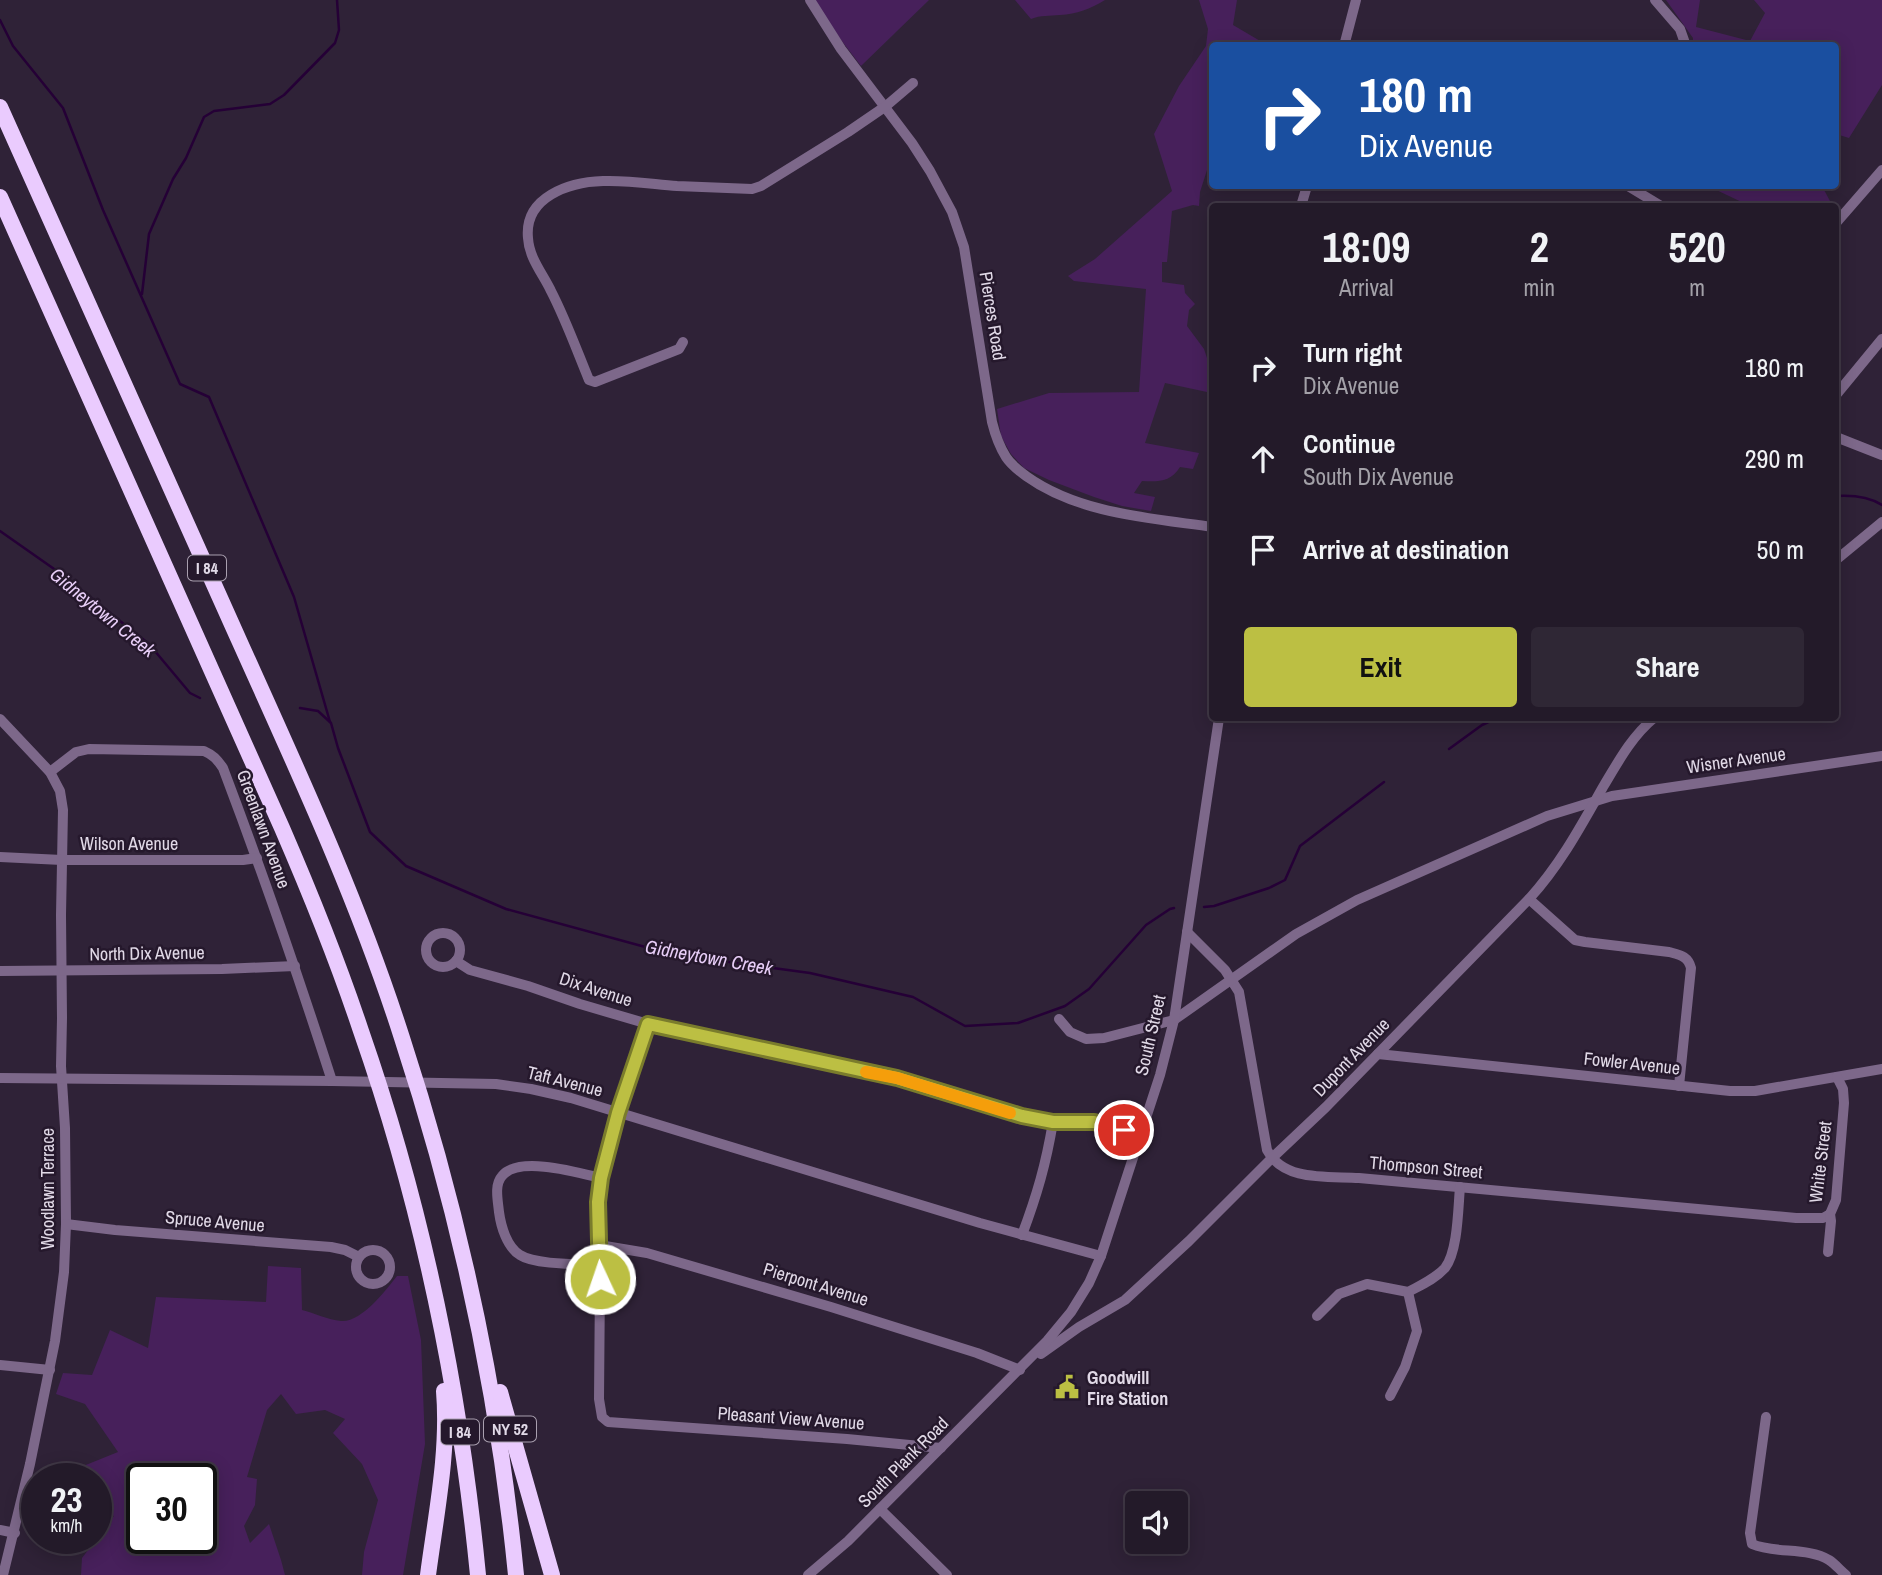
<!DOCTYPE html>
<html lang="en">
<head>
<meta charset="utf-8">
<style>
	body { margin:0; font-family:"Archivo Narrow",sans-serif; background:#2f2735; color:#f1f3f6; height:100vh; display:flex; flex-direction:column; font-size:26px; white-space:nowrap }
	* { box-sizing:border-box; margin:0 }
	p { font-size:23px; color:#a3a1a8 }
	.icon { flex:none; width:38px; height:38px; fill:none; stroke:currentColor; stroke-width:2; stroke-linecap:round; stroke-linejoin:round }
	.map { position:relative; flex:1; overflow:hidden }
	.drawer { position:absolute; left:1209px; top:203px; width:630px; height:518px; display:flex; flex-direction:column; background:#231a29; border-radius:7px; box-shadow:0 4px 18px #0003,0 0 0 2px #403846 }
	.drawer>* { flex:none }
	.banner { position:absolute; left:1209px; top:42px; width:630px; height:147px; border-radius:7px; box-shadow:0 4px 18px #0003,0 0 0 2px #403846; background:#1a4fa0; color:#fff; overflow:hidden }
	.fabs { position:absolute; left:1125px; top:1491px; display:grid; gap:14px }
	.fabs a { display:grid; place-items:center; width:63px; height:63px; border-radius:7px; background:#231a29; box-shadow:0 4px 18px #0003,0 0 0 2px #403846; font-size:35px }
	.speed { position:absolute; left:21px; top:1463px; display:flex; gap:14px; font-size:35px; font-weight:700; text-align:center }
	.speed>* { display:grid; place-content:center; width:91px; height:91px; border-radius:50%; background:#231a29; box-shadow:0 4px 18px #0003,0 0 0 2px #403846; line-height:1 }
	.speed small { font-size:18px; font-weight:400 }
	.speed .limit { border:4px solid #111; border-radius:10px; background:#fff; color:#111 }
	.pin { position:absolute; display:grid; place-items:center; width:60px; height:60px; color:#fff; margin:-30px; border:4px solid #fff; border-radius:50%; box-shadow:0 2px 7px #0007 }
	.me { position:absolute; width:77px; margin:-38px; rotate:357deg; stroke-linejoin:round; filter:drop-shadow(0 0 5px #0008) }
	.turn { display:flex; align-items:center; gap:24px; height:147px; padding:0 35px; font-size:32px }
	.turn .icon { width:91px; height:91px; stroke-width:2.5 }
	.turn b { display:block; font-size:49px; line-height:60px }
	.eta { display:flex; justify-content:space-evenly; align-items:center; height:119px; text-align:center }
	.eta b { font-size:42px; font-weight:700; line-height:49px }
	.action { display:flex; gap:14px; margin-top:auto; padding:14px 35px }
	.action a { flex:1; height:80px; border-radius:7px; background:#bcbf43; color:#111; font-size:28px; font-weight:700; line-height:80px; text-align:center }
	.action a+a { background:#2f2735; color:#f1f3f6 }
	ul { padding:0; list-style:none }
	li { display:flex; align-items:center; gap:21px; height:91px; padding:0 35px }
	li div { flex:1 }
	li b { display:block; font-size:26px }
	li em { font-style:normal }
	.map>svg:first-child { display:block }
	.green { fill:#47205b; fill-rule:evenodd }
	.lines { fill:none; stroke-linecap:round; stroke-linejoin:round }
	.stream { stroke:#250036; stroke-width:2.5 }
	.minor { stroke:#7d688a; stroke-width:10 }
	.highway { stroke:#eacbfe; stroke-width:16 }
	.route-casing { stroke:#7a7c2c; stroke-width:18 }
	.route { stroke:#bcbf43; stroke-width:12 }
	.slow { stroke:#f59e0b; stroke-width:12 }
	.labels { text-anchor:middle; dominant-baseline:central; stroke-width:5; stroke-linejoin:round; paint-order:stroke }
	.shield { fill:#25182c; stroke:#a99faf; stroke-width:2 }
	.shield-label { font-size:16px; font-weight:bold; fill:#e1d9e7 }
	.street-label { font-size:18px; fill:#e1d9e7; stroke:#25182c }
	.poi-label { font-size:18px; font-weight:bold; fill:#e1d9e7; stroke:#25182c; text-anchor:start }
	.water-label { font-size:19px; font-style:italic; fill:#e8cef8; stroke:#25182c }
</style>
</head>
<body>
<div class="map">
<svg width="1882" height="1575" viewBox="0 0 1882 1575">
	<rect width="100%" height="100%" fill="#2f2237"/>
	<g class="green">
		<path d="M814 0H929L861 66 841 40Z"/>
		<path d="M1015 0H1105C1090 9 1077 14 1060 15 1049 16 1041 15 1031 19Z"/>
		<path d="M1199 0H1237L1233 25 1267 45H1289L1213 46V170H1207L1200 192 1199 206 1193 205 1172 211 1167 262H1162V282L1184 285 1185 293 1195 304 1189 310 1187 326 1204 349 1209 364 1213 368V382L1207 392 1165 383 1145 443 1199 453 1193 469 1180 467C1171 482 1158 482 1142 481L1134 493 1155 497 1151 511 1122 506 1094 497 1049 480 1024 468 1011 454 1001 436 997 409 1049 393 1139 392 1146 289 1074 281 1068 276 1095 259 1172 191 1154 134 1179 86 1206 46 1208 29Z"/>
		<path d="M1666 0H1700L1696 27 1750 41 1765 13 1754 0H1882V85L1849 138 1836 134V46L1693 45V38Z"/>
		<path d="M1708 186H1822L1831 203 1828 206H1750Z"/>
		<path d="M268 1266 301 1268 302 1310C314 1313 328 1320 341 1321 361 1323 386 1290 397 1276H408L421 1340 425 1444 403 1575H362L364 1552 378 1500 362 1464 333 1433 345 1419 325 1410 296 1414 281 1394 267 1410 247 1477 257 1479 255 1505 244 1526 250 1543 269 1524 281 1560 285 1575H81L82 1558 114 1516 96 1506V1479H51L118 1452 85 1404 56 1394 63 1373 92 1375 110 1330 148 1348 156 1297 266 1302ZM142 1479H201V1538H142Z"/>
	</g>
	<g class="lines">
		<g class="stream">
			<path d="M0 20 13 46 63 108 103 210 180 384 209 397 294 597 330 722"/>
			<path d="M142 294 149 234 173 179 186 158 204 117 214 111 270 104 284 95 335 43 339 30 337 0"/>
			<path d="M1836 496C1852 495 1868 496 1882 505"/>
			<path d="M0 531 57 571 149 644 190 693 200 698"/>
			<path d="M300 708 318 711 331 723 338 748 370 832 406 866 506 909 671 954 810 973 913 997 965 1026 1018 1023 1065 1006 1089 989 1146 925 1170 909 1174 908"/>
			<path d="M1449 749 1482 725 1497 718"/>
			<path d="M1204 907 1214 906 1269 888 1285 880 1300 846 1384 782"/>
		</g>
		<g class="minor">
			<path d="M810 0 841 49 912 143 930 171 952 212 964 247 992 422C995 434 999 446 1006 457 1011 465 1018 470 1026 476 1079 514 1150 518 1213 527"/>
			<path d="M1655 0 1680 29 1686 46"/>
			<path d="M1344 46 1356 0"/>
			<path d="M1628 186 1661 206"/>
			<path d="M1301 206 1307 186"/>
			<path d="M1836 223 1882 170"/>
			<path d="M683 342 679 349 595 382 589 380C577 351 566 320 551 291 543 274 529 258 528 238 524 197 569 182 603 181 628 180 652 184 677 186 702 187 727 188 752 189L761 186 848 132 886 106 913 83"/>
			<path d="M1836 395 1882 339"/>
			<path d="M1836 437 1882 455"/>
			<path d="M1836 560 1882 522"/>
			<path d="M0 719 50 772 60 791 63 810 61 915 62 1018 61 1066 65 1128 66 1224 64 1272 55 1341 30 1464 3 1575"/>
			<path d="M50 772 76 752 89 749 204 751C213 755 217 759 223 768 262 871 298 975 332 1081"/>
			<path d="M0 857 62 860H243L257 858"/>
			<path d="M1529 899 1575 940 1585 942 1669 952C1680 955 1688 956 1691 968L1679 1086"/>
			<path d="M1187 932 1225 970 1239 992 1267 1150C1284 1182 1328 1176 1359 1178L1796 1218H1823L1830 1214"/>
			<circle cx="443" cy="950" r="17"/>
			<path d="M456 961 470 970 528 986 580 1004 648 1024 897 1078 1022 1116 1053 1122H1094L1140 1135"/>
			<path d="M0 971 222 969 295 966"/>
			<path d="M1059 1019 1070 1032 1086 1039 1104 1038 1174 1020 1296 934 1357 900 1547 816 1612 796 1882 756"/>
			<path d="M648 1024 618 1113 601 1178 598 1202 600 1279 599 1399 602 1417 608 1422 847 1439 941 1448"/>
			<path d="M1378 1054 1730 1091H1755L1882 1069"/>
			<path d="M0 1078 332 1081 496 1084 531 1089 571 1098 980 1223 1101 1256"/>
			<path d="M66 1224 115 1230 331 1247 345 1250 359 1257"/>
			<path d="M1022 1235C1037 1195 1046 1164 1053 1122"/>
			<path d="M599 1245 647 1253 831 1307 977 1353 1020 1370"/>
			<circle cx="373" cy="1267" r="17"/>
			<path d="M1828 1252 1831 1221 1830 1214 1836 1200 1844 1103 1843 1089 1837 1077"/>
			<path d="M600 1265C580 1264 535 1265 520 1255 507 1247 501 1227 499 1212 498 1201 494 1185 502 1176 518 1155 580 1173 601 1178"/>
			<path d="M1317 1316 1339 1294 1367 1284 1408 1292C1421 1285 1435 1279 1445 1268 1458 1251 1458 1209 1460 1187"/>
			<path d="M1041 1354 1079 1327 1125 1300 1189 1241 1272 1158 1326 1107 1529 899C1560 865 1581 826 1603 787 1618 762 1632 736 1654 718"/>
			<path d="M0 1365 50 1370"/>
			<path d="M1390 1396 1405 1367 1417 1331 1408 1292"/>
			<path d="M1766 1417 1750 1533 1752 1544C1775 1554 1808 1547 1829 1560 1835 1564 1840 1570 1846 1575"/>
			<path d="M880 1509 947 1575"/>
			<path d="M0 1530 15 1533"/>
			<path d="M808 1575 848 1541 1047 1341 1071 1312 1089 1283 1101 1256 1160 1075 1174 1020 1219 718"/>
		</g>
		<g class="highway">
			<path d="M0 107C80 284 159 461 238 638 297 769 358 900 402 1038 459 1212 498 1392 516 1575"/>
			<path d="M0 197 282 828C311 895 338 962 361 1031 422 1206 460 1391 478 1575"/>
			<path d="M500 1392 552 1575"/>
			<path d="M428 1575C436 1514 449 1452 444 1391"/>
		</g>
	</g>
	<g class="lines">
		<g class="route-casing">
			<path id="route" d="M600 1279 598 1202 601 1178 618 1113 648 1024 897 1078 1022 1116 1053 1122H1094L1124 1130"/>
		</g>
		<use href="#route" class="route"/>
		<path class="slow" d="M866 1072 897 1078 1010 1113"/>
	</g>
	<defs>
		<g id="civic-bare" transform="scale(1.89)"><path d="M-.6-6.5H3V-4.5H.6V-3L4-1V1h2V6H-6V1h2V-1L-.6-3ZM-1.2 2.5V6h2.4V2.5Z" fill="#bcbf43" stroke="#25182c" stroke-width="2.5" paint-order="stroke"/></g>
	</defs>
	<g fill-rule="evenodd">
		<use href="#civic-bare" x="1067" y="1387"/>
	</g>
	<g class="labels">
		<g class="shield">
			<rect x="188" y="555.5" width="38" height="25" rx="5"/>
			<rect x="484" y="1416.5" width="52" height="25" rx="5"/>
			<rect x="441" y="1419.5" width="38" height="25" rx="5"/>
		</g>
		<g class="shield-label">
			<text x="207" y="568">I 84</text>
			<text x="510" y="1429">NY 52</text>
			<text x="460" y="1432">I 84</text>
		</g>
		<g class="street-label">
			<text transform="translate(993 316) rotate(81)">Pierces Road</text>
			<text transform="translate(1736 760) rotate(-8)">Wisner Avenue</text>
			<text transform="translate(264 829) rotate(70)">Greenlawn Avenue</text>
			<text x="129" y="843">Wilson Avenue</text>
			<text transform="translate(147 953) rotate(-1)">North Dix Avenue</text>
			<text transform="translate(596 989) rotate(18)">Dix Avenue</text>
			<text transform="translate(1150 1035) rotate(-77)">South Street</text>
			<text transform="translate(1351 1057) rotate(-46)">Dupont Avenue</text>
			<text transform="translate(1632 1063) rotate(6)">Fowler Avenue</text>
			<text transform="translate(565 1081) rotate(14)">Taft Avenue</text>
			<text transform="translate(1820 1162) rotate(-83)">White Street</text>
			<text transform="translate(1426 1167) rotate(5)">Thompson Street</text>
			<text transform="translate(47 1189) rotate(-90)">Woodlawn Terrace</text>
			<text transform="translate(215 1221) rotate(5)">Spruce Avenue</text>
			<text transform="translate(816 1284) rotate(17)">Pierpont Avenue</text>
			<text transform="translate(791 1418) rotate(4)">Pleasant View Avenue</text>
			<text transform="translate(903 1462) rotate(-45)">South Plank Road</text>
		</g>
		<g class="poi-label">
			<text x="1087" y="1377">Goodwill<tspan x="1087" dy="21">Fire Station</tspan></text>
		</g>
		<g class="water-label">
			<text transform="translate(103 612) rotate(39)">Gidneytown Creek</text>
			<text transform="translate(709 957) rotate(10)">Gidneytown Creek</text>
		</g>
	</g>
</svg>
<div class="fabs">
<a><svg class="icon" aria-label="sound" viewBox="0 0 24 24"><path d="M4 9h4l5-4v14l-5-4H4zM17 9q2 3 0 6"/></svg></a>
</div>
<div class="speed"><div>23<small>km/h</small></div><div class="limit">30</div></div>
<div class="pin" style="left:1124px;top:1130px;background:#d93025"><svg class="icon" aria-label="arrive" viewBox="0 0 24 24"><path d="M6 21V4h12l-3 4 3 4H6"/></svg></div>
<svg class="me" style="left:600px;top:1279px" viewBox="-20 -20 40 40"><circle r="17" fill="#bcbf43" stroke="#fff" stroke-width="3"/><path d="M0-11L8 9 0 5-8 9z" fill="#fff"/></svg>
<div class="banner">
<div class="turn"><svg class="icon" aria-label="right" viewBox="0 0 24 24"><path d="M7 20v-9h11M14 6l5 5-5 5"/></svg><div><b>180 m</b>Dix Avenue</div></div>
</div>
<section class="drawer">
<div class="eta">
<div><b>18:09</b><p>Arrival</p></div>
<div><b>2</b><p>min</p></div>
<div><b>520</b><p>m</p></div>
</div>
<ul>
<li><svg class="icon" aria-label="right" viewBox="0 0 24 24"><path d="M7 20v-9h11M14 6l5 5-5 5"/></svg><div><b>Turn right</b><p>Dix Avenue</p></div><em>180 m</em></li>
<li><svg class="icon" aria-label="ahead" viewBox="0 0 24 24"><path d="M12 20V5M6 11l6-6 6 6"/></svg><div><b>Continue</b><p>South Dix Avenue</p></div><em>290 m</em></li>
<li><svg class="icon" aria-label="arrive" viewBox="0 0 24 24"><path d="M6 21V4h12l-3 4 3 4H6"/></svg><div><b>Arrive at destination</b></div><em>50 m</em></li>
</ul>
<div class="action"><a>Exit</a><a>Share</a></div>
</section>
</div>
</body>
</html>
